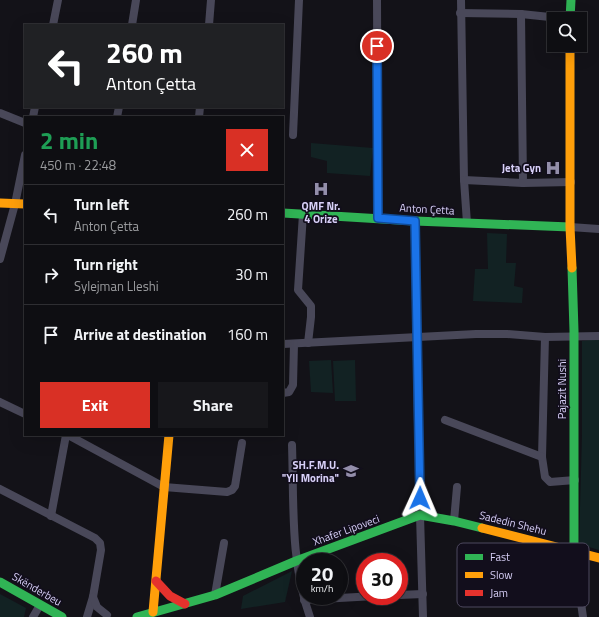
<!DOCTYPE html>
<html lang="en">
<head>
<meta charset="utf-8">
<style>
	body { margin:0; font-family:"Titillium Web",sans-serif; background:#17171b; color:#f1f3f6; height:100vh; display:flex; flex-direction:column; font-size:15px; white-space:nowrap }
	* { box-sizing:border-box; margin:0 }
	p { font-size:13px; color:#9b9c9f }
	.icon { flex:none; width:22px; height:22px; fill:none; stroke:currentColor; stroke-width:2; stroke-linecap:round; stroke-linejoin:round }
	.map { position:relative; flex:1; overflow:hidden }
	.panel { position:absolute; left:24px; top:116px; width:260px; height:320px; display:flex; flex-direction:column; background:#0e0e12; border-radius:0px; box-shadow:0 4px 16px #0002,0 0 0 1px #2e2e32 }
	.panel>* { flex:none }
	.hud { position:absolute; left:24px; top:24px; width:260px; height:84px; border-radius:0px; box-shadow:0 4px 16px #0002,0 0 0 1px #2e2e32; background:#202124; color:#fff; overflow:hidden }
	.controls { position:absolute; left:547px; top:12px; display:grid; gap:8px }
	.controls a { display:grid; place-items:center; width:40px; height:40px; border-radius:0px; background:#0e0e12; box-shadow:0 4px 16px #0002,0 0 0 1px #2e2e32; font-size:20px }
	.speed { position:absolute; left:296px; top:553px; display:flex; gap:8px; font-size:20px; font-weight:700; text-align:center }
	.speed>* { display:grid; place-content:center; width:52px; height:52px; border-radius:50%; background:#0e0e12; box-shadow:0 4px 16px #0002,0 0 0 1px #2e2e32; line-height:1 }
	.speed small { font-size:10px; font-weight:400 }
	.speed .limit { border:6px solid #d22; background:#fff; color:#111 }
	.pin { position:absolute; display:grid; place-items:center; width:34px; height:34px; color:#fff; margin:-17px; border:2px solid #fff; border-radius:50%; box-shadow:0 1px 4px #0007 }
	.me { position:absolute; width:44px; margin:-22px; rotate:1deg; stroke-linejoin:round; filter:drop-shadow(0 0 3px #0008) }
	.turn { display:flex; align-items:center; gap:14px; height:84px; padding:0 16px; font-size:18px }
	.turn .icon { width:52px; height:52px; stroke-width:2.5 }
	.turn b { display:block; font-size:28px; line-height:34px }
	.round { display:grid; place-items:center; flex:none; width:42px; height:42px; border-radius:0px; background:#17171b }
	.overview { display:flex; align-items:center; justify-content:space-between; height:68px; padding:0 16px }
	h1 { font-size:24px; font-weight:700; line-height:30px; color:#1e9e55 }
	.primary-button { display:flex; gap:8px; margin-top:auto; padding:8px 16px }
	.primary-button a { flex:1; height:46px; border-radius:0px; background:#d93025; color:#fff; font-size:16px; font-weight:700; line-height:46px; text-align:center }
	.primary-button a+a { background:#17171b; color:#f1f3f6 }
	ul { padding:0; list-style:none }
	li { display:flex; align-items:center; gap:12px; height:60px; padding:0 16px; border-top:1px solid #2e2e32 }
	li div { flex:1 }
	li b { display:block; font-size:15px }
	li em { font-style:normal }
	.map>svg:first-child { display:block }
	.green { fill:#122223 }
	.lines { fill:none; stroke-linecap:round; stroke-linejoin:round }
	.street { stroke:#494859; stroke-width:8 }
	.fast { stroke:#30b455; stroke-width:9 }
	.slow { stroke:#ff9f0a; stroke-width:9 }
	.jam { stroke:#e5322d; stroke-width:9 }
	.route-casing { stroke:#114b97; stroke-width:10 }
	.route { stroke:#1a73e8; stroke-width:7 }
	.labels { text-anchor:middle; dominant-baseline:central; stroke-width:3.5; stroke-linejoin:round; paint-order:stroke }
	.poi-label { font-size:11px; font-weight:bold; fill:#d8d0f8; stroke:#120e1c; text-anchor:end }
	.street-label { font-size:11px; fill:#d8d0f8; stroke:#120e1c }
	.key { fill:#120e1c; stroke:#4d485e; stroke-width:1 }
	.key-label { font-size:11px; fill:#d8d0f8 }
</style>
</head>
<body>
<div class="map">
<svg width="599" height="617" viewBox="0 0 599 617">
	<rect width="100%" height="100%" fill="#131218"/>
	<g class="green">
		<path d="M311 143 373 148 370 176 327 173V161L311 157Z"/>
		<path d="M487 233 507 234 506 263H516L514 286 523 288 522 303 473 301 475 269H488Z"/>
		<path d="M599 339V550L579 544 582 435V341Z"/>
		<path d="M331 360 333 393 311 392 309 361Z"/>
		<path d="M355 360 356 401H335L333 361Z"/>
		<path d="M292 571 285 602 241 609 243 596Z"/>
		<path d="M0 594 26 608 24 617H0Z"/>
	</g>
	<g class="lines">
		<g class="street">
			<path d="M377 0 378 218"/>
			<path d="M461 0 464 180 467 223"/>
			<path d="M460 13 521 14 569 19"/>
			<path d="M53 25 58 0"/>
			<path d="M132 25 136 0"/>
			<path d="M209 25 211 0"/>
			<path d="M0 113 25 123"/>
			<path d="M33 117 35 107"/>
			<path d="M117 117 119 107"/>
			<path d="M199 117 200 107"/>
			<path d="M293 135 299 0"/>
			<path d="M464 180 523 183 521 14"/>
			<path d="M523 183 571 182"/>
			<path d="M303 214 298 290 311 306V317L308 343"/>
			<path d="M415 221 418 425 420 463V515L423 617"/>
			<path d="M570 227 599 229"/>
			<path d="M0 259 15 204 25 155"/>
			<path d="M545 337 542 457 545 477 550 482 575 480"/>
			<path d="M283 344 476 334H507L545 337 599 336"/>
			<path d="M283 393 289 392 293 385 294 344"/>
			<path d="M0 402 25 414"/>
			<path d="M445 420 542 457"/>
			<path d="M68 435 164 487 227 492 232 490 235 486 242 443"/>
			<path d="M292 445C294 503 290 562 310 617"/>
			<path d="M0 489 95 538 100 543 101 550 93 597 87 617"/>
			<path d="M51 516 66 435"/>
			<path d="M454 521 457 487"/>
			<path d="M574 552 583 617"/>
			<path d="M215 595 224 543"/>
			<path d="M399 595 423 594"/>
			<path d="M93 597 97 607 107 615"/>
			<path d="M304 600 375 596"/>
			<path d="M33 617 40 605"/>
		</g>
		<g class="fast">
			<path d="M570 19 571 0"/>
			<path d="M283 213 415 221 570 227"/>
			<path d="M572 268 574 331V552"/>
			<path d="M0 582 62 617"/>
			<path d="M137 617 215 595 296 561 420 515 454 521 482 528"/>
		</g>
		<g class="slow">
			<path d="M570 45V227L572 268"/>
			<path d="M0 203 25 204"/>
			<path d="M482 528 599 558"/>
			<path d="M153 612 169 435"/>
		</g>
		<path class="jam" d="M156 581 170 596 185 604"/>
	</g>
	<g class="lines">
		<g class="route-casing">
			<path id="route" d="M377 46 378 218 415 221 420 498"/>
		</g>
		<use href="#route" class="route"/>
	</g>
	<defs>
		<g id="hospital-bare" transform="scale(1.2)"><path d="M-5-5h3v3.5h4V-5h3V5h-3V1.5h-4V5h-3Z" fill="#938eaa" stroke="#120e1c" stroke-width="2.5" paint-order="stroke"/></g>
		<g id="school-bare" transform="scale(1.2)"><path d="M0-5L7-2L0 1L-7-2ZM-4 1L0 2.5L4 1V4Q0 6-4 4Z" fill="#938eaa" stroke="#120e1c" stroke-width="2.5" paint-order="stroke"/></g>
	</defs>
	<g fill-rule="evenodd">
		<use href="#hospital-bare" x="553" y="168"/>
		<use href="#hospital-bare" x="321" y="189"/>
		<use href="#school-bare" x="351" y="471"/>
	</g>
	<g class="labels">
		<g class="poi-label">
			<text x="541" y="168">Jeta Gyn</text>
			<text x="321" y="206" text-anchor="middle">QMF Nr.<tspan x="321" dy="13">4 Orize</tspan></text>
			<text x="339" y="465">SH.F.M.U.<tspan x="339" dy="13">"Yll Morina"</tspan></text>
		</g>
		<g class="street-label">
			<text transform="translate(427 209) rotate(3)">Anton Çetta</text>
			<text transform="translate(562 389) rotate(-90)">Pajazit Nushi</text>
			<text transform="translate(513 523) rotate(14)">Sadedin Shehu</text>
			<text transform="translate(346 530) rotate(-20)">Xhafer Lipoveci</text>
			<text transform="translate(37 589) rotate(30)">Skënderbeu</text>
		</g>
	</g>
	<rect x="457" y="543" width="132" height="64" rx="6" class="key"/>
	<rect x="465" y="554" width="18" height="6" fill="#30b455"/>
	<rect x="465" y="572" width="18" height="6" fill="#ff9f0a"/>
	<rect x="465" y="590" width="18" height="6" fill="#e5322d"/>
	<g class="key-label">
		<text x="490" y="561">Fast</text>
		<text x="490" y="579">Slow</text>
		<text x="490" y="597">Jam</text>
	</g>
</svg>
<div class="controls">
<a><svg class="icon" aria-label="search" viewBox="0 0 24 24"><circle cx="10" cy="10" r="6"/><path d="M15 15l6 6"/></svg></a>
</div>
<div class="speed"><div>20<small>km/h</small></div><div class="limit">30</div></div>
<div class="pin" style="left:377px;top:46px;background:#d93025"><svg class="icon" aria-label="arrive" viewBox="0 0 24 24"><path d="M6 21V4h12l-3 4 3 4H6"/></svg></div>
<svg class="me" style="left:420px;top:498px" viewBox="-20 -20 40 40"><path d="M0-17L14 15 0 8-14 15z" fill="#1a73e8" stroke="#fff" stroke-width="4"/></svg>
<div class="hud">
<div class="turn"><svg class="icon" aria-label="left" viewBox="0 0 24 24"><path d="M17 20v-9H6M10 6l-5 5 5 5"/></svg><div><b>260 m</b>Anton Çetta</div></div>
</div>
<section class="panel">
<div class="overview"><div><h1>2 min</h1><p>450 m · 22:48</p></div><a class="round" style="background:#d93025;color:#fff"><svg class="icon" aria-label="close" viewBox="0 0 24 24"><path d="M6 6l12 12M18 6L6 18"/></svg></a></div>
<ul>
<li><svg class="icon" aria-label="left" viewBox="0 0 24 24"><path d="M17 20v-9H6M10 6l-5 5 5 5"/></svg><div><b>Turn left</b><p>Anton Çetta</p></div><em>260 m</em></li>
<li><svg class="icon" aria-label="right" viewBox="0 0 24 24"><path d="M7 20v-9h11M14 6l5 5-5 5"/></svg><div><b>Turn right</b><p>Sylejman Lleshi</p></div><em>30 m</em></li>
<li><svg class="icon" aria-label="arrive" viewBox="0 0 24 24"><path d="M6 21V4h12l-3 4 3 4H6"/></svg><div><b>Arrive at destination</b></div><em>160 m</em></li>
</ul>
<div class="primary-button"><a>Exit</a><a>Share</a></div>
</section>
</div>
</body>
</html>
